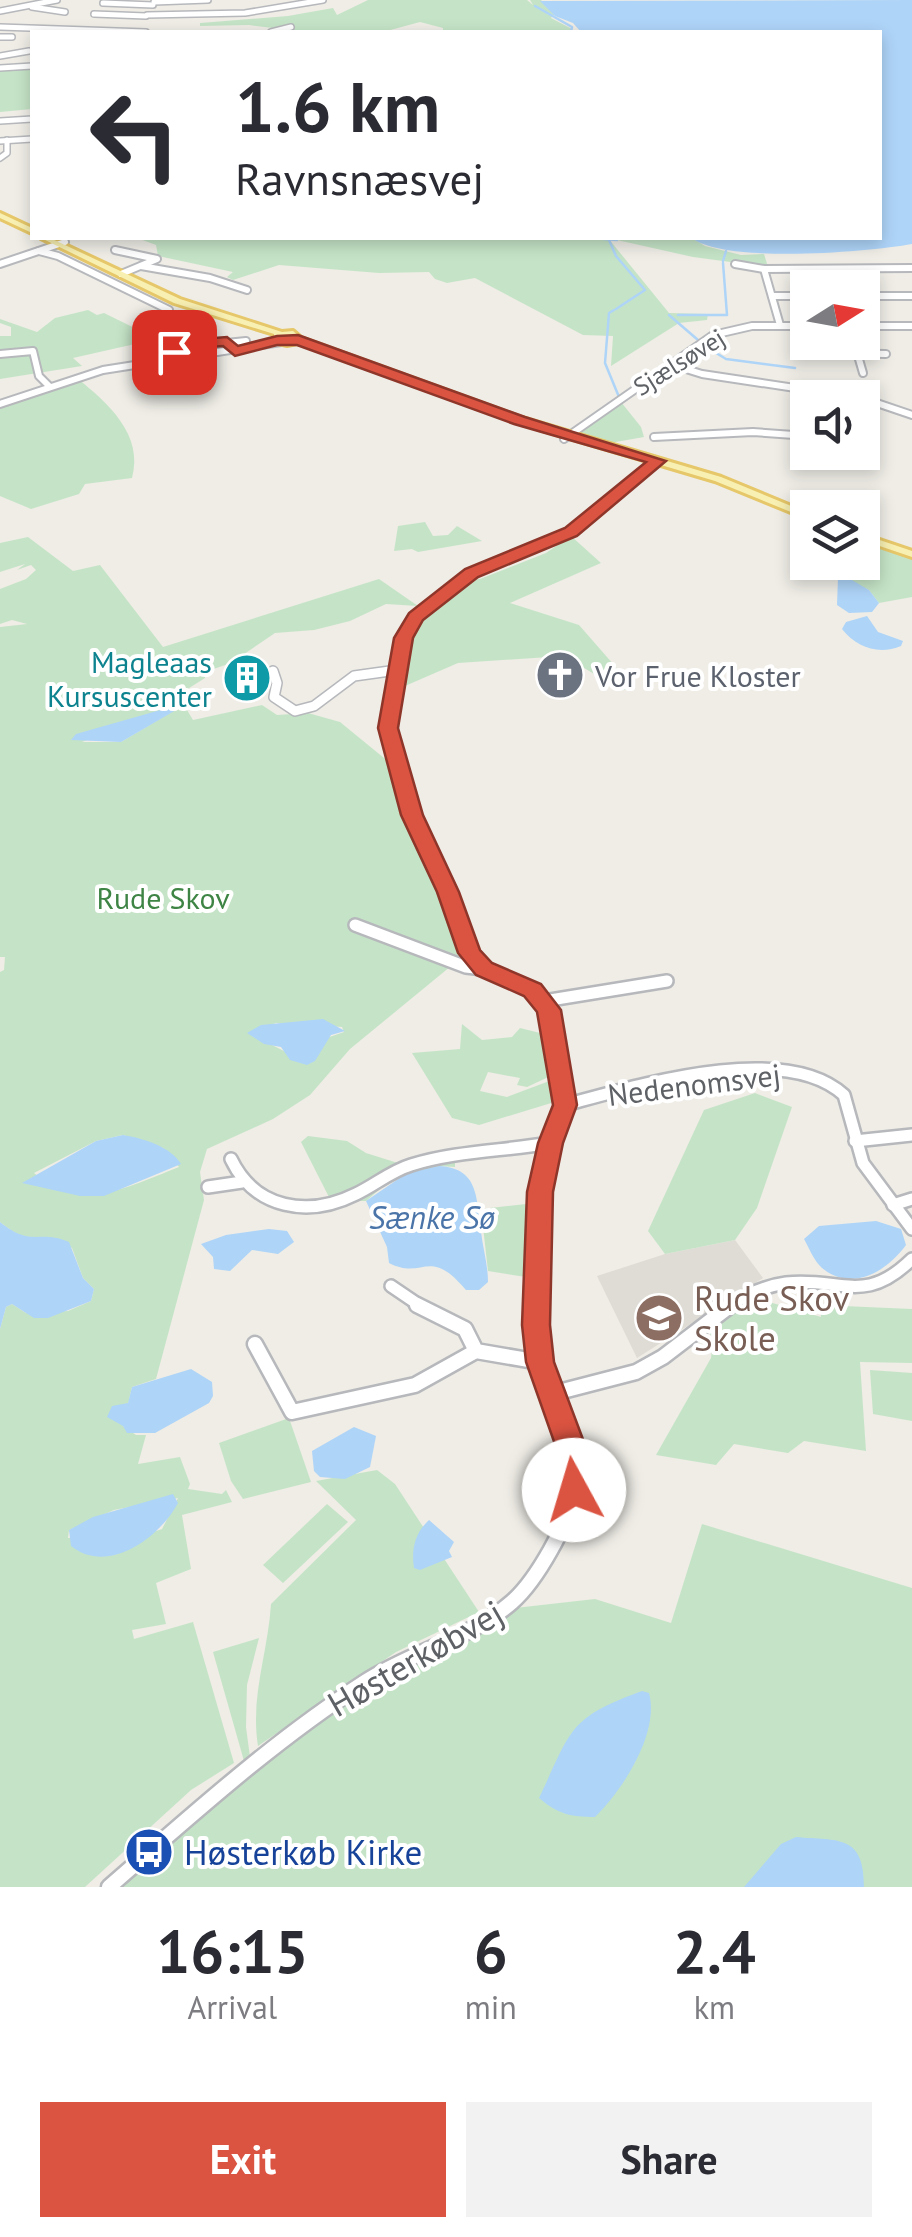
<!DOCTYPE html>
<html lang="en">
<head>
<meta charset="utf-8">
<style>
	body { margin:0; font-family:"PT Sans",sans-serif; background:#f2f2f3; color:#2b2b33; height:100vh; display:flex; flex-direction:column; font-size:38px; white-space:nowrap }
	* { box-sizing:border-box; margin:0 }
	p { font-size:32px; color:#7c7c81 }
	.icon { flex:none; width:55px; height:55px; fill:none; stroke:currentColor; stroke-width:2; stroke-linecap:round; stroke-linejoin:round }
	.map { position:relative; height:1887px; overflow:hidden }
	.sheet { display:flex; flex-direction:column; background:#fff; flex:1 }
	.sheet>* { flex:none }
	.hud { position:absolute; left:30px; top:30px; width:852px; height:210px; border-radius:0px; box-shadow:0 5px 15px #0003; background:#fff; color:#2b2b33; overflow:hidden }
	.needle { width:65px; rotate:79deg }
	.buttons { position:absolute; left:790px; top:270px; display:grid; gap:20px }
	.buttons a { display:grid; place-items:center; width:90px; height:90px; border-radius:0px; background:#fff; box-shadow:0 5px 15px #0003; font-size:50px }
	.pin { position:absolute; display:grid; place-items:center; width:85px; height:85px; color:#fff; margin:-42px; border-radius:20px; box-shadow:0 5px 15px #0006 }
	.me { position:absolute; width:110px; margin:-55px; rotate:354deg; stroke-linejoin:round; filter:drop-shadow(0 0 8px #0008) }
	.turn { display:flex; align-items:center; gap:35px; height:210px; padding:0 40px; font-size:45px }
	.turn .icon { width:130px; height:130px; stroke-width:2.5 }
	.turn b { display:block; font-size:70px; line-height:85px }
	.eta { display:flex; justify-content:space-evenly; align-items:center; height:170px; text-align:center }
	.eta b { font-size:60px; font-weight:700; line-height:70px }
	.action { display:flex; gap:20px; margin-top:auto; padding:20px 40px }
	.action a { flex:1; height:115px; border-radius:0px; background:#db5341; color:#fff; font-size:40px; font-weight:700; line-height:115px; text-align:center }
	.action a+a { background:#f2f2f3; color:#2b2b33 }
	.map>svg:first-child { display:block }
	.education { fill:#dfdcd5 }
	.green { fill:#c5e4c7; fill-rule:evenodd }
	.water { fill:#aed4f8 }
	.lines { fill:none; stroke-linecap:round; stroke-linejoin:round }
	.stream { stroke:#aed4f8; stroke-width:2.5 }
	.minor-far4-casing { stroke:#b6b8bc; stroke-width:8 }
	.minor-far3-casing { stroke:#b6b8bc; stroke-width:10 }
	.minor-far2-casing { stroke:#b6b8bc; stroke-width:12 }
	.minor-far1-casing { stroke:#b6b8bc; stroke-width:16 }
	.minor-casing { stroke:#b6b8bc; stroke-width:19 }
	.major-casing { stroke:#e6c769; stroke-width:6 }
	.minor-far4 { stroke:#fff; stroke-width:5 }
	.minor-far3 { stroke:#fff; stroke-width:6 }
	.minor-far2 { stroke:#fff; stroke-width:9 }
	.minor-far1 { stroke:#fff; stroke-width:11 }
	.minor { stroke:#fff; stroke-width:14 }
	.major { fill:#f8f0b2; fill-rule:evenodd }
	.route { fill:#db5341; stroke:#8e362a; stroke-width:2.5 }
	.labels { text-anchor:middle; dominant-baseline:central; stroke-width:8; stroke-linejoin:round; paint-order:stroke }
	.far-street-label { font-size:25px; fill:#5e6165; stroke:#fff }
	.culture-label { font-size:30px; fill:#0d838f; stroke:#fff; text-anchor:end }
	.worship-label { font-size:30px; fill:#5b616d; stroke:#fff; text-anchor:start }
	.park-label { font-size:30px; fill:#3e8444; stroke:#fff }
	.street-label { font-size:30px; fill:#5e6165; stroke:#fff }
	.water-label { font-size:32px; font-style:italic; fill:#4b75a9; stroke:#fff }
	.near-education-label { font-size:35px; fill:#785e54; stroke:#fff; text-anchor:start }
	.near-street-label { font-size:35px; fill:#5e6165; stroke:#fff }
	.near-transit-label { font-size:35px; fill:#164399; stroke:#fff; text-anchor:start }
</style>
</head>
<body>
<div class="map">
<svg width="912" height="1887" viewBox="0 0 912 1887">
	<rect width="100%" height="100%" fill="#efede6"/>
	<path class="education" d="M735 1240 763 1278 637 1358 597 1276 665 1254Z"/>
	<g class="green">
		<path d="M368 0H527L533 5 530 0H541L554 14 551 18 572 29 569 32H443V28L420 22 383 32H273L281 29 249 25 200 26V23L288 16 333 8 337 15Z"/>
		<path d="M32 67V109L0 112V70Z"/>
		<path d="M137 238H608L669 313 708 314 707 320 679 323 611 366 613 336 583 335 475 278 447 283 435 279 429 272 379 273 279 265 233 280 227 277 233 272 158 256 156 245Z"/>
		<path d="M608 238H692L705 246 741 255 764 254 768 267 693 257Z"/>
		<path d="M88 310 97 315 104 313 157 339 73 358 82 366 0 379V336H11V327L0 323V319L37 332 55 318Z"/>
		<path d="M78 379C108 403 144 435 132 478L85 484 79 494 31 509 0 496V406Z"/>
		<path d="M621 402 641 427 644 437 610 443 577 434Z"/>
		<path d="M425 522 433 536 448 535 457 526 482 541 418 552 412 549 394 551 398 526Z"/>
		<path d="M571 536 601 563 510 603 579 625 635 689 621 690 564 656 458 663 398 689 410 627 469 578 480 579 546 553Z"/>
		<path d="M28 537 73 571 100 565 163 647 379 579 418 606 386 604 350 621 314 630 275 633 231 663 205 672V678L178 695 193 720 262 705 277 715 308 713 340 722 395 767 406 816 436 877 462 957 350 1049 310 1095 273 1119 207 1149 200 1172 204 1200 156 1379 132 1387 123 1426 136 1435H146L138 1464 180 1457 190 1484 188 1489 222 1494 226 1490 232 1502 182 1515 191 1569 156 1583 166 1624 132 1630 134 1639 193 1622 234 1763 191 1790 85 1887H0V1329L6 1307 12 1304 26 1313 68 1311 91 1301 94 1289 83 1278 72 1248C41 1230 32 1249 0 1222V972L4 970 5 957H0V627L27 624 12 620 0 624V589L26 579 36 570 31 565 17 570 25 564 0 572V543ZM170 707 175 710 121 742H82ZM276 1023 342 1027 344 1032 286 1052 248 1033ZM123 1135 163 1148 179 1167C130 1186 79 1214 34 1173L96 1141ZM178 1498 162 1529 153 1532 68 1538 69 1530 114 1510Z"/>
		<path d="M863 540 912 557V597L879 603 869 590 834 574V563L862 562Z"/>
		<path d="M462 1024 482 1040 512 1037 520 1028 548 1035 557 1073 527 1087 517 1085 520 1078 488 1072 480 1091 507 1097 560 1077 561 1100 479 1125 452 1118 412 1053 460 1049Z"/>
		<path d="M755 1093 792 1107 757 1208 735 1240 665 1254 648 1231 704 1110Z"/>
		<path d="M308 1136 347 1141 366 1153 401 1164 455 1155V1167L439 1166 388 1182 366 1201H331L301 1142Z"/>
		<path d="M535 1203 532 1278 488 1271 481 1209Z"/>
		<path d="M755 1298 821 1317 820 1305 912 1309V1363L860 1362 866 1451 804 1441 788 1453 734 1444 716 1465 656 1455 711 1358 713 1339 706 1327Z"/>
		<path d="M870 1370 912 1373V1421L873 1414Z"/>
		<path d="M289 1418 311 1482 243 1499 231 1481 219 1443Z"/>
		<path d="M377 1470 395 1484 479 1612 396 1652 258 1746C250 1696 268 1653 271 1604L356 1520 316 1481Z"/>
		<path d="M327 1504 348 1522 283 1583 263 1565Z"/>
		<path d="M702 1524 912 1588V1887H115L195 1816 327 1715 374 1684 515 1608 595 1599 671 1623Z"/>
		<path d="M259 1638 247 1685 246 1727 250 1757 244 1761 213 1652Z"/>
	</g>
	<g class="water">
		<path d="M912 0V244C869 252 725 264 692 238H880V32H581L573 23 555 16 540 1Z"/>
		<path d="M845 576 869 590 879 603 872 612 849 613 837 605 838 578Z"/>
		<path d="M867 616 878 632 903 641 901 646C879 655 857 648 842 629L846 622Z"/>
		<path d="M171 707 176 710 121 742 71 740 76 734Z"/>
		<path d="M323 1019 345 1031 331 1035 315 1061 307 1065 290 1060 281 1047 264 1044 247 1033 261 1025Z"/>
		<path d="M123 1135C143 1138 171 1147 181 1164L104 1196H80L22 1183 96 1141Z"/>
		<path d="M439 1166C481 1168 476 1202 481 1232 483 1249 488 1265 488 1282L479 1290H466C428 1245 424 1281 389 1263L387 1247 366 1201 407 1173Z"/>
		<path d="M876 1221 901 1229 906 1245C887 1271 852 1293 822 1268 814 1261 809 1248 804 1239L819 1226Z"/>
		<path d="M0 1222C32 1248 39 1229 69 1242L83 1278 94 1289 91 1301 48 1318H34L12 1304 6 1307 0 1329Z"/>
		<path d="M269 1229 287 1231 294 1242 278 1254 252 1250 230 1271 214 1269 213 1257 201 1244 226 1235Z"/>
		<path d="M191 1369 212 1382 213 1396 209 1403 155 1433H127L123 1426 107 1417 112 1406 128 1403 132 1387Z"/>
		<path d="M354 1427 376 1436 370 1467 345 1479 320 1477 314 1471 312 1451Z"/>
		<path d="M173 1494 178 1503C160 1537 108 1576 71 1546L69 1530 93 1517Z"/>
		<path d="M429 1520 454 1542 449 1551 452 1557 420 1570 414 1568C411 1549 415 1533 429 1520Z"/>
		<path d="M642 1691 649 1693C660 1733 622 1791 595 1817 570 1817 558 1814 539 1798 572 1729 568 1718 642 1691Z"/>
		<path d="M796 1837C839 1841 864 1834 864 1887H744L781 1844Z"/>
	</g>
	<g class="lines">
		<g class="stream">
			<path d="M535 6 572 27 571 32"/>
			<path d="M536 238H601"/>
			<path d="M652 238H689"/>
			<path d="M604 239 617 240"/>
			<path d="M609 240 616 256 645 290 616 309"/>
			<path d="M723 261 726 251"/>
			<path d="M614 310 609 313 605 363 619 397"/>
			<path d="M669 315 698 340"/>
			<path d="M678 315H727L723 263"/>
			<path d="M703 345 726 359 795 368"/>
		</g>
		<g class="minor-far4-casing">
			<g id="minor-far4">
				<path d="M154 2 208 0"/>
				<path d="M103 3 153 5"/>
				<path d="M32 7 65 12"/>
				<path d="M0 11 57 0"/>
				<path d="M94 14 146 16"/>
				<path d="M147 15 245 13 323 0"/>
				<path d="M0 27 146 32"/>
				<path d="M271 32 291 27"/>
				<path d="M0 37H12"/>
				<path d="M0 56 29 51"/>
				<path d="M0 68 32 66"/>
				<path d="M0 121 32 119"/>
				<path d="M0 141 32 139"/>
				<path d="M0 158 7 153V140"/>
			</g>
		</g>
		<g class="minor-far3-casing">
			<g id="minor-far3">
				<path d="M115 250 157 259 121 274"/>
				<path d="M39 251 58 256 169 310"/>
				<path d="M0 264 65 242"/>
				<path d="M735 264 764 269 912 268"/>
				<path d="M141 266 210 278 247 290"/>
				<path d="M764 269 780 325"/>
				<path d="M772 296H808"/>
				<path d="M862 296H912"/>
				<path d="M862 326H912"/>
				<path d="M854 342 863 373"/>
				<path d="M158 350 246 341"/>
				<path d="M832 353 886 354"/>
				<path d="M0 354 33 351 39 376 49 386"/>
				<path d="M670 364 702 374 861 398"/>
				<path d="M862 398 912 415"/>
				<path d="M0 404 103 370 281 342"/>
				<path d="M654 437 753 432 808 436"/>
				<path d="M564 439 713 335 752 326H808"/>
				<path d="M614 497 658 461"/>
			</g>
		</g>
		<g class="minor-far2-casing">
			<g id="minor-far2">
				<path d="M273 671 277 683 274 697 295 711 314 706 354 676 397 670"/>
				<path d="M430 853 412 815 388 728 404 638 416 617 467 575 571 532 617 495"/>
			</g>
		</g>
		<g class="minor-far1-casing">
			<g id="minor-far1">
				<path d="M429 850 469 953 484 969 533 990 549 1010 565 1105 550 1143 540 1192 537 1307"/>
				<path d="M355 925 466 967 483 969"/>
				<path d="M544 1001 667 981"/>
				<path d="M565 1105C636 1086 784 1040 844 1095L863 1163 912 1229"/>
				<path d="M855 1141 912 1135"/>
				<path d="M231 1159C255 1209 308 1218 356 1194 375 1185 391 1171 411 1165 456 1151 504 1151 550 1143"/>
				<path d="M208 1187 242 1182"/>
				<path d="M893 1205 912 1199"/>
				<path d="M391 1286 422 1307"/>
				<path d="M727 1307C745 1295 764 1286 786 1283 842 1277 864 1306 912 1259"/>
			</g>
		</g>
		<g class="minor-casing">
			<g id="minor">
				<path d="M417 1305 465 1329 476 1351 540 1362"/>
				<path d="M255 1344 292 1412 415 1385 476 1351"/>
				<path d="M551 1394 636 1372 663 1357 731 1305"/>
				<path d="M109 1887C192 1815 272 1742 365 1682 411 1652 470 1639 512 1602 536 1581 570 1522 574 1490 579 1447 553 1406 541 1365 536 1346 536 1325 537 1305"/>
			</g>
		</g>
		<g class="major-casing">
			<g id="major">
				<path d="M0 213 32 228V233L0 218Z"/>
				<path d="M41 238H50L180 299 282 332 293 331 301 338 522 418 721 477 808 513V519L715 481 516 422 298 343 287 345 274 342V334L174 303Z"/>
				<path d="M862 534 912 551V557L862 540Z"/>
			</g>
		</g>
		<use href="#minor-far4" class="minor-far4"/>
		<use href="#minor-far3" class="minor-far3"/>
		<use href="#minor-far2" class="minor-far2"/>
		<use href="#minor-far1" class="minor-far1"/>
		<use href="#minor" class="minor"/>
		<use href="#major" class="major"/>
	</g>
	<path class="route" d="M298 335 525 417 666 461 577 536 478 577 423 620 413 638 398 728 423 815 459 892 480 950 492 963 541 984 561 1010 577 1105 563 1143 553 1192 550 1325 554 1362 587 1450 589 1490 585 1500 574 1503 564 1500 559 1490 557 1450 526 1362 522 1325 527 1192 538 1143 553 1105 537 1012 524 996 476 975 458 953 437 892 401 815 378 728 394 638 409 613 465 569 565 528 646 462 514 424 297 345H277L235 356 223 346 182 349 174 356 166 352 170 342 176 341 227 337 238 346 277 336Z"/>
	<defs>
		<g id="church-disc" transform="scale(2.5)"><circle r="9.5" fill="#6b7280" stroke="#fff"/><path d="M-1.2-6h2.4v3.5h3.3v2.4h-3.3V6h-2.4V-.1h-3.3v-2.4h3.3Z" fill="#fff"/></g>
		<g id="building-disc" transform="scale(2.5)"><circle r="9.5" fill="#0f9aa8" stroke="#fff"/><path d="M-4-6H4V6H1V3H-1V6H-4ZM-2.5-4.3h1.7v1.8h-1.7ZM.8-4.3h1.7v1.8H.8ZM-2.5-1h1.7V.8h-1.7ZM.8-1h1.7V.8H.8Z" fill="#fff"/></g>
		<g id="school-disc" transform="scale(2.5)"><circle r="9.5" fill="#8d6e63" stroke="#fff"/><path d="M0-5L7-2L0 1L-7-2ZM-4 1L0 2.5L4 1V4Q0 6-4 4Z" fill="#fff"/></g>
		<g id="bus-disc" transform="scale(2.5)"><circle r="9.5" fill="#1a4fb4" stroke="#fff"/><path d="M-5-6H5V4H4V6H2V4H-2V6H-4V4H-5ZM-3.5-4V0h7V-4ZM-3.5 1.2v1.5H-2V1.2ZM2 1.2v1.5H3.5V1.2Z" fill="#fff"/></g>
	</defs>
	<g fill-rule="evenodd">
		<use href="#church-disc" x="560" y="675"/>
		<use href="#building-disc" x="247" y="678"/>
		<use href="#school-disc" x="659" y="1318"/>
		<use href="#bus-disc" x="149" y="1852"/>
	</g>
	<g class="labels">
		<g class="far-street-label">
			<text transform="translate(679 362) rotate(-32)">Sjælsøvej</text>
		</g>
		<g class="culture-label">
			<text x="212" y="661">Magleaas<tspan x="212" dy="34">Kursuscenter</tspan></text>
		</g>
		<g class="worship-label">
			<text x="595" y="675">Vor Frue Kloster</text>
		</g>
		<g class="park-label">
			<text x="163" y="897">Rude Skov</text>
		</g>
		<g class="street-label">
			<text transform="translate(694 1084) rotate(-7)">Nedenomsvej</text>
		</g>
		<g class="water-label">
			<text x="432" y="1217">Sænke Sø</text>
		</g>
		<g class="near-education-label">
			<text x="694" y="1298">Rude Skov<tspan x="694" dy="40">Skole</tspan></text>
		</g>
		<g class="near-street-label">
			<text transform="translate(415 1658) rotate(-30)">Høsterkøbvej</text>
		</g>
		<g class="near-transit-label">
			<text x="184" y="1852">Høsterkøb Kirke</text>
		</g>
	</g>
</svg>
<div class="buttons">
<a><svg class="needle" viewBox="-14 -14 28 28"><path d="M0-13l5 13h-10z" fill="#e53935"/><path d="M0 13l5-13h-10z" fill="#7c7c81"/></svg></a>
<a><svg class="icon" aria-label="sound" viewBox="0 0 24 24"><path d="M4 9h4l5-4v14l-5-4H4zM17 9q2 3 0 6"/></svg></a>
<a><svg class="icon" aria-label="layers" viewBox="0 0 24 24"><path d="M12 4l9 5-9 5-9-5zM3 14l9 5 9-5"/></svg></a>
</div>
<div class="pin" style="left:174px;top:352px;background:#d93025"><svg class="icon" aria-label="arrive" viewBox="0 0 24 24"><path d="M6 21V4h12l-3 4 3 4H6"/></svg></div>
<svg class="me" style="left:574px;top:1490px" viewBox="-20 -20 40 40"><circle r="19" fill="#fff"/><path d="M0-13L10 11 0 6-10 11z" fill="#db5341"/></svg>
<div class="hud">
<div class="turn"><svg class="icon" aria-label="left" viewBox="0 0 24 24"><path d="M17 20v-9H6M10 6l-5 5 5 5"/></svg><div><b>1.6 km</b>Ravnsnæsvej</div></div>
</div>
</div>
<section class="sheet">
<div class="eta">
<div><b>16:15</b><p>Arrival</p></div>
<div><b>6</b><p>min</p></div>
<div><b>2.4</b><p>km</p></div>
</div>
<div class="action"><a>Exit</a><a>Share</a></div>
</section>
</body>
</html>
